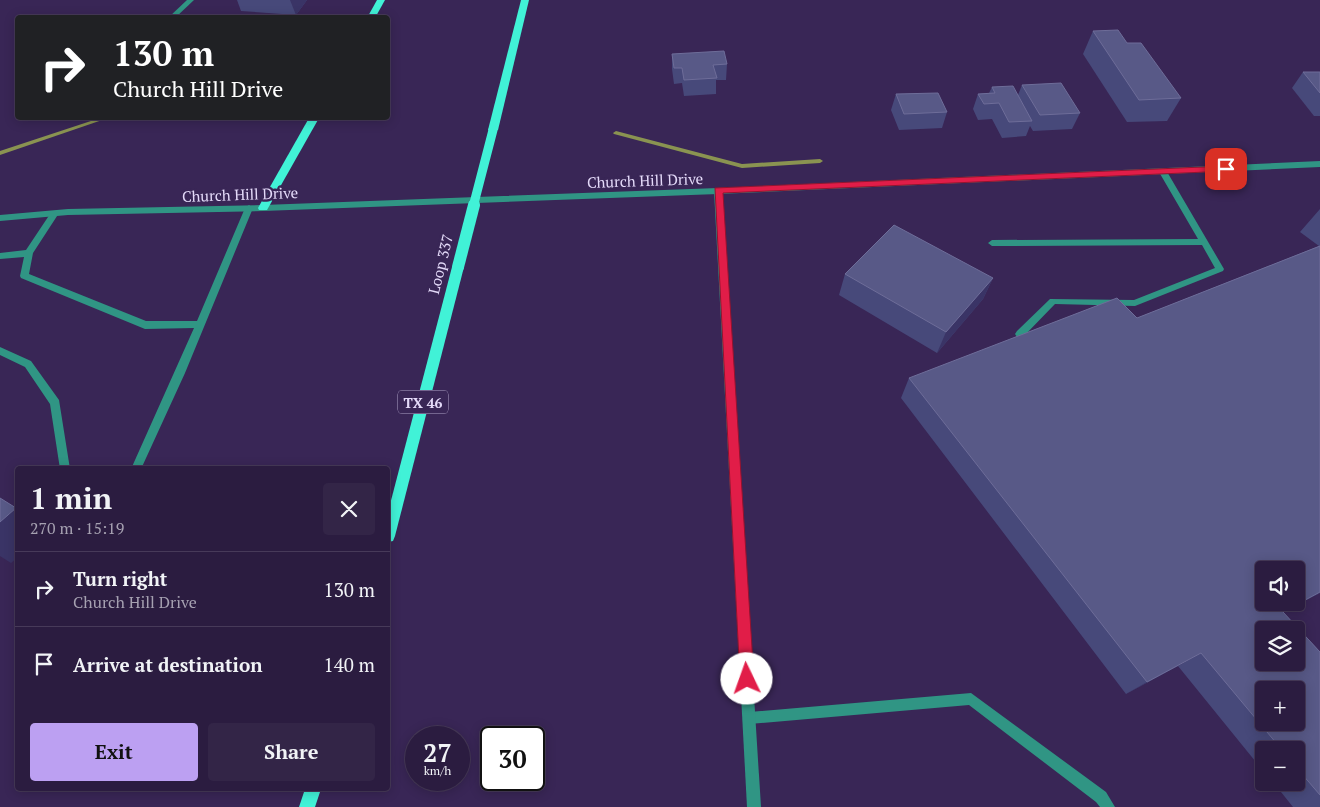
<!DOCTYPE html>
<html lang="en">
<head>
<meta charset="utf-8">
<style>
	body { margin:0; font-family:"PT Serif",serif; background:#332547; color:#f1f3f6; height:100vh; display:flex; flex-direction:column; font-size:19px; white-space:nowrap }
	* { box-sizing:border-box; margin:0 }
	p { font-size:16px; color:#a6a1b1 }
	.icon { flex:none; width:28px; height:28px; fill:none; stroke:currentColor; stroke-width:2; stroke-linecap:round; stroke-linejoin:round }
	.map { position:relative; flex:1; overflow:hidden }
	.side { position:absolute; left:15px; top:466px; width:375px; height:325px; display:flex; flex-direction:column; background:#2b1c40; border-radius:5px; box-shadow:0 2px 12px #0003,0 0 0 1px #473a59 }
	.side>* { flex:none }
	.guide { position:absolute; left:15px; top:15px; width:375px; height:105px; border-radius:5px; box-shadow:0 2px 12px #0003,0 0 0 1px #473a59; background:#202124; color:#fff; overflow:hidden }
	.buttons { position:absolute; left:1255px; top:561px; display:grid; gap:10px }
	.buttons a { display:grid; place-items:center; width:50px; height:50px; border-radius:5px; background:#2b1c40; box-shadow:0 2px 12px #0003,0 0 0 1px #473a59; font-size:25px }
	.speed { position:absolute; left:405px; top:726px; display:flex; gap:10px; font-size:25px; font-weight:700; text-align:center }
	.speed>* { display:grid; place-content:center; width:65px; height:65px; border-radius:50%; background:#2b1c40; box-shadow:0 2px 12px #0003,0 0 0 1px #473a59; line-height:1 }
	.speed small { font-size:12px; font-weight:400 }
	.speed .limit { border:2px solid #111; border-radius:8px; background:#fff; color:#111 }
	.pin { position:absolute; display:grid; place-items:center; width:42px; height:42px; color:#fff; margin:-21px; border-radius:10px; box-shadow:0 2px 8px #0006 }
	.me { position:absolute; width:55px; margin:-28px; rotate:357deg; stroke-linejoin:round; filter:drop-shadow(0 0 4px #0008) }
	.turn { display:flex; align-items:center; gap:18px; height:105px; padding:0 15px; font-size:22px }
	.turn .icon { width:65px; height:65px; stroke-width:2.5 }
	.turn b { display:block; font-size:35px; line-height:42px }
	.round { display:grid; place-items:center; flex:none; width:52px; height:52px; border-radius:5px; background:#332547 }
	.head { display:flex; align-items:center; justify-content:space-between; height:85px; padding:0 15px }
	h1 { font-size:30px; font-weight:600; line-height:38px }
	.cta { display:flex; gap:10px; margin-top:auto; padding:10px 15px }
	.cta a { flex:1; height:58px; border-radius:5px; background:#bca0f2; color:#111; font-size:20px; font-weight:600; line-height:58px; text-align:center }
	.cta a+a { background:#332547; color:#f1f3f6 }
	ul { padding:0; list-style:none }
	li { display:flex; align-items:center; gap:15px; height:75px; padding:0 15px; border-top:1px solid #473a59 }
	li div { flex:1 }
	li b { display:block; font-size:19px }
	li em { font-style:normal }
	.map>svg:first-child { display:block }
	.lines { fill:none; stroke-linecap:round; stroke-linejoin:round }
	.stream { fill:#8a9351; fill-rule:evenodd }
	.service { fill:#309584; fill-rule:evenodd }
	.minor { fill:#309584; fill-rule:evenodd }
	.tertiary { fill:#309584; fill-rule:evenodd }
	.primary { fill:#41f2d7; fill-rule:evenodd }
	.primary-bridge-far1 { stroke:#41f2d7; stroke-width:9 }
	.primary-bridge { stroke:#41f2d7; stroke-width:12 }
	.wall { fill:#47497a }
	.shaded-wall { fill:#3a3466 }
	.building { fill:#585987; stroke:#6e6d99; fill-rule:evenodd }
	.route { fill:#e11d48; stroke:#92132f }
	.labels { text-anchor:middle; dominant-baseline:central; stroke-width:5; stroke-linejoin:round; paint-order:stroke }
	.shield { fill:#392656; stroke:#b1a4c8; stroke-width:1 }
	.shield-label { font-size:14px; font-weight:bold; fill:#e4daf9 }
	.street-label { font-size:15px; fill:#e4daf9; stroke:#392656 }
</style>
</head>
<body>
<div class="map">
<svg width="1320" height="807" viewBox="0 0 1320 807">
	<rect width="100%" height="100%" fill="#392656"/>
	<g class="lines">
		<g class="stream">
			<path d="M100 118H108L0 155V151Z"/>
			<path d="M616 131 742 164 820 159 823 161 820 163 742 168 614 134 613 133Z"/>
		</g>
		<g class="service">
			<path d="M187 0H194L175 18H168Z"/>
			<path d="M1163 169 1166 170 1224 269 1223 271 1135 306 1055 304 1023 337H1017L1015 334 1017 331 1050 299 1134 300 1215 268 1202 245 992 246 988 243 992 240 1198 239 1159 172Z"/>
			<path d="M249 205 253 208 185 373 141 469H131L194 328 145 329 21 278 20 276 24 257 0 259V253L26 250 52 211H58L59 213 33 253 29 274 146 321H197L245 208Z"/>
			<path d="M0 347 31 361 59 400 70 469H60L50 404 25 367 0 355Z"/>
			<path d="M971 693 1106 792 1115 807H1100L1096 802 969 705 749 724 744 723 743 718 744 713 749 712Z"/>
		</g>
		<path class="minor" d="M718 188 722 191 761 807H747L714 191Z"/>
		<path class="tertiary" d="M1320 161V167L718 194 263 211 68 215 0 221V215L68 209 263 205 718 188Z"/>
		<g class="primary">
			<path d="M377 0H385L375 18H367Z"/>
			<path d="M521 0H529L498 130 493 133 488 130Z"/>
			<path d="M309 118H319L267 210H259L258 208Z"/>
			<path d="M458 263 464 267 395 536 393 541 388 542V512L452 267Z"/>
			<path d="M305 789H321L315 807H299Z"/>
		</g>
		<path class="primary-bridge-far1" d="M473 207 493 130"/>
		<path class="primary-bridge" d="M458 267 474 205"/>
	</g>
	<g class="wall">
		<path d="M237 0H307L296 15 241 11Z"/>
		<path d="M1093 31 1127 43 1181 98 1167 121 1127 122 1083 54Z"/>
		<path d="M672 54 727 64 726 80H716V94L684 96 682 83 674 84 672 69Z"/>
		<path d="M1303 72H1320V116H1314L1292 88Z"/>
		<path d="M1022 85 1080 113 1072 129 1033 131 1030 126 1026 136 1002 138 992 119 978 120 973 109 978 94 989 93 992 87 1018 95Z"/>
		<path d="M896 94 947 112 942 128 899 130 891 110Z"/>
		<path d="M1320 209V593L1283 612 1320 652V807H1293L1273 782H1296V750H1264V772L1178 666 1126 694 901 398 909 378 1137 318 1319 246 1300 232Z"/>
		<path d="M845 274 993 278 983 299 937 353 839 295Z"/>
	</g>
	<g class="shaded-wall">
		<path d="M290 0H307L296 15Z"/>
		<path d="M993 278 983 299 937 353 946 332Z"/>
		<path d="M16 508 18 509V557L11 563 0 556V522Z"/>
		<path d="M1320 592V593L1257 626 1283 612Z"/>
		<path d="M1201 653 1178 666 1126 694 1147 682Z"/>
	</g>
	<g class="building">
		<path d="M1118 30 1127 43H1141L1181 98 1139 100 1093 31Z"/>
		<path d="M724 51 727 64 713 65 717 78 684 80 682 68H674L672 54Z"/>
		<path d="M1303 72H1320V93Z"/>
		<path d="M1061 83 1080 113 1040 115 1022 85Z"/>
		<path d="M1013 86 1032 121 1009 122 999 103 984 104 978 94 995 93 992 87Z"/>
		<path d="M938 93 947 112 904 114 896 94Z"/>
		<path d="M894 225 993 278 946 332 845 274Z"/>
		<path d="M1320 246V592L1283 612 1320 652V795L1296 767V750H1282L1201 653 1147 682 909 378 1117 298 1137 318ZM1264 570H1296V602H1264ZM1264 630H1296V662H1264ZM1264 690H1296V722H1264Z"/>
		<path d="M0 498 16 508 0 522Z"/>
	</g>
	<path class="route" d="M1226 166 1229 167V171L723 193 754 679 752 684 747 686 742 684 740 679 715 188Z"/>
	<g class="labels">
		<rect class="shield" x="398" y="390.5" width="50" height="23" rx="4"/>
		<g class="shield-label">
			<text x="423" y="402">TX 46</text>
		</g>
		<g class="street-label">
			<text transform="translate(645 180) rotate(-2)">Church Hill Drive</text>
			<text transform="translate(240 194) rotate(-2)">Church Hill Drive</text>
			<text transform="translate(440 264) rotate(-76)">Loop 337</text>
		</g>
	</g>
</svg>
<div class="buttons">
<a><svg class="icon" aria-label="sound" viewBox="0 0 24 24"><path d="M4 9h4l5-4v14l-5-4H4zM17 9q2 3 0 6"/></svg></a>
<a><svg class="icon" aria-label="layers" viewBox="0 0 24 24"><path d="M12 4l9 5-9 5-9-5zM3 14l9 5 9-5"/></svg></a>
<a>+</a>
<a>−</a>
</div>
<div class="speed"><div>27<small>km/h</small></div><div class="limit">30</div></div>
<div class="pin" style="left:1226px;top:169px;background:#d93025"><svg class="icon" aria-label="arrive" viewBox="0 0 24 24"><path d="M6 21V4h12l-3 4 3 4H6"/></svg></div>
<svg class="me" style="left:747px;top:679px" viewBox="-20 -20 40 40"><circle r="19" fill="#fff"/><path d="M0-13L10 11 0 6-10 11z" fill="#e11d48"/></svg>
<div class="guide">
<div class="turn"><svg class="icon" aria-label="right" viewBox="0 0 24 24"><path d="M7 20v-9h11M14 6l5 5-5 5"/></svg><div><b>130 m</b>Church Hill Drive</div></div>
</div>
<section class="side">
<div class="head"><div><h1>1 min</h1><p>270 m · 15:19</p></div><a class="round"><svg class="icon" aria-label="close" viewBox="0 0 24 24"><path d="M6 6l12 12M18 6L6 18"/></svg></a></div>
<ul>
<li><svg class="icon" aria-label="right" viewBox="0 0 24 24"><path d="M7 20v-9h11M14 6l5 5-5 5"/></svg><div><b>Turn right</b><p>Church Hill Drive</p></div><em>130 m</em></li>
<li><svg class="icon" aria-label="arrive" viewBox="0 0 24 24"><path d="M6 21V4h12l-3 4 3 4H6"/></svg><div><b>Arrive at destination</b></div><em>140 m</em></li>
</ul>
<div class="cta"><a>Exit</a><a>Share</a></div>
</section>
</div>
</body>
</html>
